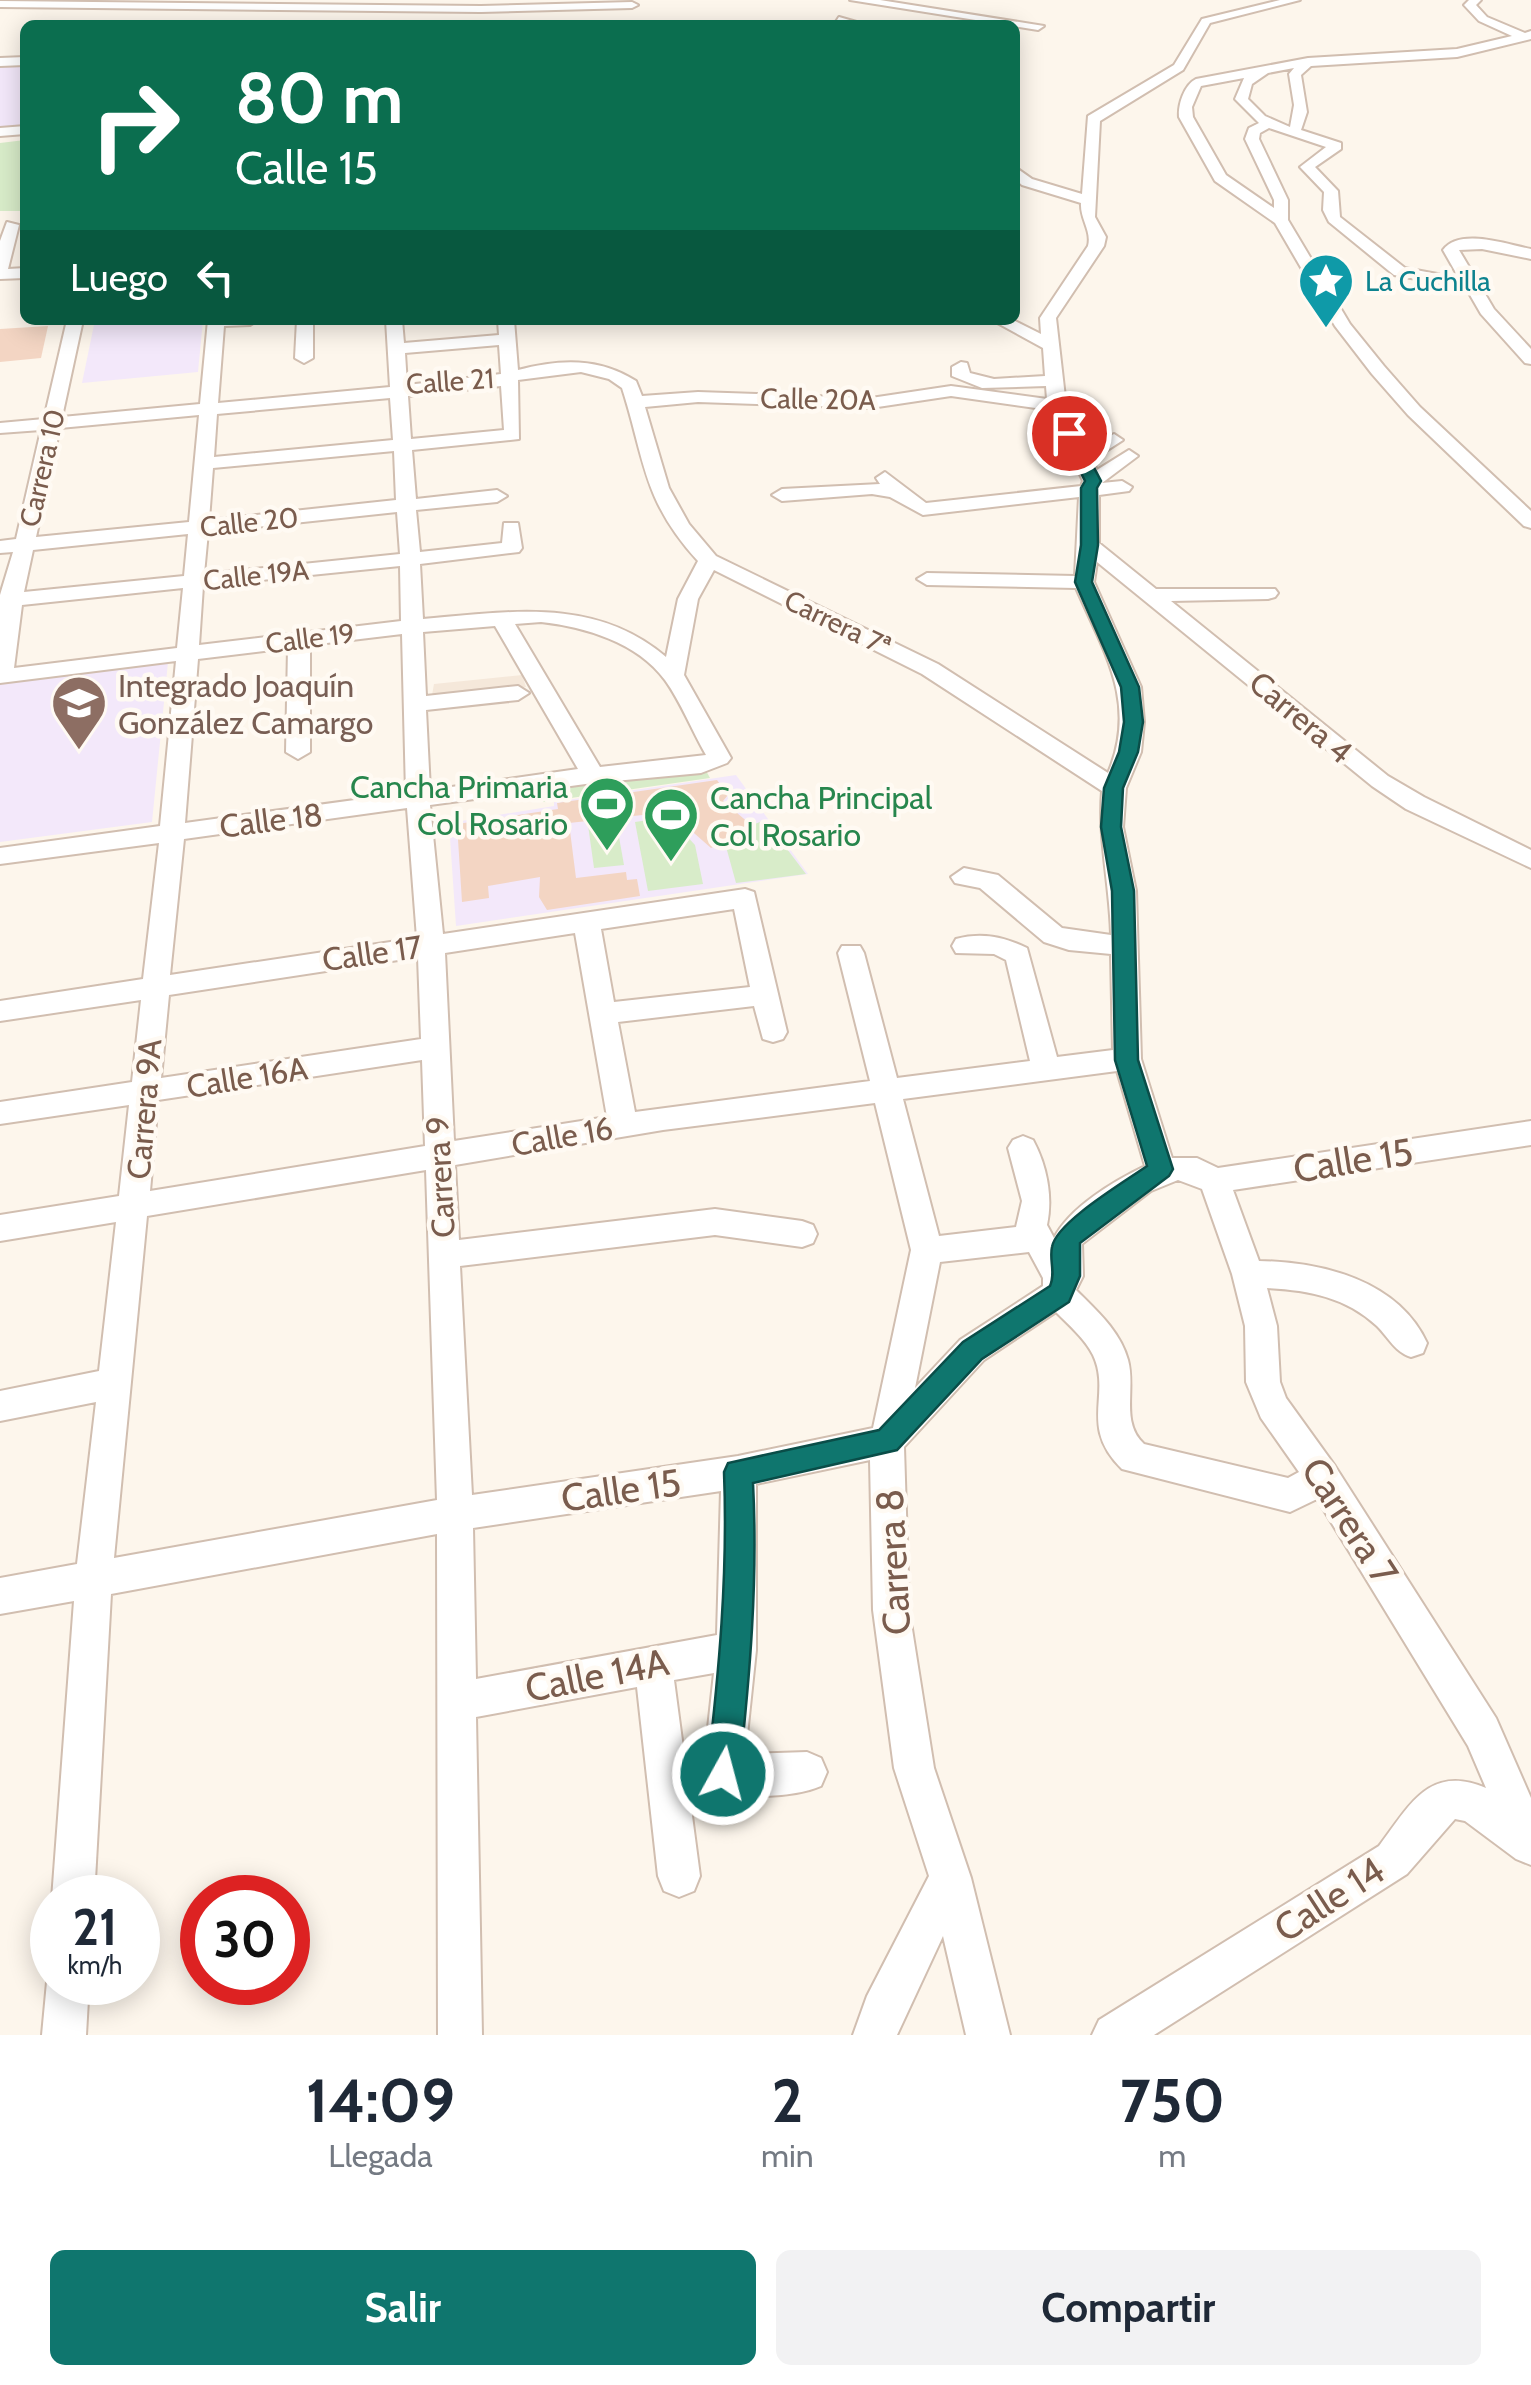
<!DOCTYPE html>
<html lang="es">
<head>
<meta charset="utf-8">
<style>
	body { margin:0; font-family:Cabin,sans-serif; background:#f2f2f3; color:#1f2937; height:100vh; display:flex; flex-direction:column; font-size:38px; white-space:nowrap }
	* { box-sizing:border-box; margin:0 }
	p { font-size:32px; color:#747a83 }
	.icon { flex:none; width:55px; height:55px; fill:none; stroke:currentColor; stroke-width:2; stroke-linecap:round; stroke-linejoin:round }
	.map { position:relative; height:2035px; overflow:hidden }
	.side { display:flex; flex-direction:column; background:#fff; flex:1 }
	.side>* { flex:none }
	.guide { position:absolute; left:20px; top:20px; width:1000px; height:305px; border-radius:15px; box-shadow:0 5px 25px #0003; background:#0b6e4f; color:#fff; overflow:hidden }
	.speed { position:absolute; left:30px; top:1875px; display:flex; gap:20px; font-size:50px; font-weight:700; text-align:center }
	.speed>* { display:grid; place-content:center; width:130px; height:130px; border-radius:50%; background:#fff; box-shadow:0 5px 25px #0003; line-height:1 }
	.speed small { font-size:25px; font-weight:400 }
	.speed .limit { border:15px solid #d22; background:#fff; color:#111 }
	.pin { position:absolute; display:grid; place-items:center; width:85px; height:85px; color:#fff; margin:-42px; border:5px solid #fff; border-radius:50%; box-shadow:0 2px 10px #0007 }
	.me { position:absolute; width:110px; margin:-55px; rotate:7deg; stroke-linejoin:round; filter:drop-shadow(0 0 8px #0008) }
	.turn { display:flex; align-items:center; gap:35px; height:210px; padding:0 50px; font-size:45px }
	.turn .icon { width:130px; height:130px; stroke-width:2.5 }
	.turn b { display:block; font-size:70px; line-height:85px }
	.then { display:flex; align-items:center; height:95px; padding:0 50px; background:#0003; gap:20px; font-size:38px }
	.eta { display:flex; justify-content:space-evenly; align-items:center; height:170px; text-align:center }
	.eta b { font-size:60px; font-weight:700; line-height:70px }
	.primary-button { display:flex; gap:20px; margin-top:auto; padding:20px 50px }
	.primary-button a { flex:1; height:115px; border-radius:15px; background:#0f766e; color:#fff; font-size:40px; font-weight:700; line-height:115px; text-align:center }
	.primary-button a+a { background:#f2f2f3; color:#1f2937 }
	.map>svg:first-child { display:block }
	.residential { fill:#f5e8da }
	.education { fill:#f3e8fa }
	.green { fill:#d8ecc9 }
	.building { fill:#f3d5c3 }
	.lines { fill:none; stroke-linecap:round; stroke-linejoin:round }
	.minor-casing { stroke:#d1beb0; stroke-width:4 }
	.minor { fill:#fff; fill-rule:evenodd }
	.route { fill:#0f766e; stroke:#0a4d48; stroke-width:2.5 }
	.labels { text-anchor:middle; dominant-baseline:central; stroke-width:9; stroke-linejoin:round; paint-order:stroke }
	.far-culture-label { font-size:28px; fill:#0d838f; stroke:#fffaf3; text-anchor:start }
	.far-street-label { font-size:28px; fill:#7a5c4d; stroke:#fffaf3 }
	.education-label { font-size:32px; fill:#785e54; stroke:#fffaf3; text-anchor:start }
	.street-label { font-size:32px; fill:#7a5c4d; stroke:#fffaf3 }
	.leisure-label { font-size:32px; fill:#27864d; stroke:#fffaf3; text-anchor:end }
	.near-street-label { font-size:38px; fill:#7a5c4d; stroke:#fffaf3 }
</style>
</head>
<body>
<div class="map">
<svg width="1531" height="2035" viewBox="0 0 1531 2035">
	<rect width="100%" height="100%" fill="#fdf6ec"/>
	<path class="residential" d="M522 675 526 687 432 695 434 684Z"/>
	<g class="education">
		<path d="M25 64V117L19 129 0 131V65Z"/>
		<path d="M95 320H203L198 372 82 383Z"/>
		<path d="M168 662 152 822 0 842V682Z"/>
		<path d="M736 775 808 874 456 926 449 823 554 806V802Z"/>
	</g>
	<g class="green">
		<path d="M25 140V211H0V143Z"/>
		<path d="M704 767 710 778 543 802 540 787Z"/>
		<path d="M669 817 695 845 703 884 648 891 635 822Z"/>
		<path d="M616 820 624 865 594 868 588 825Z"/>
		<path d="M765 820 806 874 736 883 725 843 736 837 733 832Z"/>
	</g>
	<g class="building">
		<path d="M48 326 41 358 0 362V329Z"/>
		<path d="M717 780 728 795 723 801 750 824 732 832 735 837 711 848 670 812 569 823 576 878 626 872 627 880 637 879 640 896 547 910 539 897 540 877 488 886 489 898 462 902 457 824 558 809 557 803Z"/>
	</g>
	<g class="lines">
		<g class="minor-casing">
			<g id="minor">
				<path d="M850 0H880L1044 26 1038 30Z"/>
				<path d="M1280 0H1300L1210 23 1183 70 1100 121 1095 217 1106 237 1104 246 1056 318 1066 406 1086 448 1114 434 1123 440 1092 460 1097 470 1129 450 1138 456 1102 483 1122 481 1132 487 1129 491 1099 495V543L1156 589H1275L1278 593 1275 597 1268 599 1171 601 1388 776 1424 797 1531 850V868L1406 809 1372 786 1097 562 1094 582 1141 687 1144 722 1141 752 1126 788 1123 827 1136 891 1141 1059 1172 1158H1197L1218 1168 1531 1121V1145L1233 1190 1259 1261C1322 1262 1398 1280 1427 1343L1423 1353 1411 1357C1395 1352 1389 1338 1377 1326 1346 1297 1308 1290 1267 1288L1277 1326 1280 1382 1286 1398 1335 1466 1496 1718 1531 1798V1865L1516 1859 1465 1821 1455 1819 1407 1874 1154 2035H1092L1099 2020 1379 1846C1410 1805 1429 1764 1486 1788L1468 1746 1317 1499 1290 1512 1122 1469C1078 1426 1112 1395 1093 1355 1085 1339 1069 1325 1056 1312L984 1360 904 1447 909 1610 934 1768 971 1878 1010 2035H966L943 1936 897 2035H853L867 1996 929 1876 894 1768 873 1610 870 1460 756 1484V1650L745 1754 807 1752 821 1758 827 1772 821 1786C793 1798 737 1800 709 1788L703 1774 714 1673 674 1680 700 1876 694 1891 679 1897 664 1891 658 1876 637 1687 476 1717 482 2035H438L437 1534 111 1594 94 1898 52 1899 74 1601 0 1614V1578L77 1564 96 1402 0 1421V1391L99 1371 116 1222 0 1241V1215L119 1196 129 1105 0 1124V1102L132 1082 141 1000 0 1021V1001L143 979 159 843 0 864V848L160 826 176 661 0 683V595L13 552 0 553V541L16 539 41 430 0 433V423L44 419 67 320H83L62 417 200 404 208 320H258L250 325 224 326 218 403 390 387 386 320H402L404 343 499 335 498 320H514L518 370C559 359 599 357 636 381L642 396 698 392 871 398 951 386 1047 399 1046 386 982 388 952 376V367L961 362 967 363 970 373 994 379 1045 376 1043 348 992 320H1013L1041 334 1040 318 1088 246C1092 231 1080 219 1081 203L1022 185 1015 179V167L1032 179 1082 194 1088 116 1174 65 1202 19ZM499 345 501 374 407 385 405 353ZM581 372 609 379 622 388C645 459 642 500 698 561L678 599 666 657C595 596 508 612 423 619L420 564 519 552 522 548 518 523H504L502 543 420 552 416 510 497 502 507 496 497 490 416 499 412 450 519 439 518 380ZM501 386 504 430 411 439 408 396ZM951 396 1050 410 1083 481 1081 486 926 503 885 472 876 478 880 484 782 489 772 495 782 501 872 494 890 497 923 515 1079 497 1075 576 927 573 917 579 927 585 1076 588C1104 652 1138 703 1108 773L938 664 716 556 689 524 669 488 645 407 698 402 871 408ZM390 398 393 440 214 457 217 414ZM199 415 189 522 36 537 60 428ZM394 451 396 500 209 520 213 468ZM397 512 400 554 204 574 208 532ZM188 534 184 576 24 592 33 550ZM400 566 401 621 199 645 203 586ZM714 570 922 674 1102 791C1098 840 1110 886 1111 935L1062 928 998 875 964 868 951 877 955 883 980 888 1044 942 1069 950 1111 954 1113 1050 1057 1057 1027 948C1004 937 982 932 956 939L952 946 956 953 994 954 1006 960 1030 1061 897 1078 864 953 860 946H842L838 953 870 1081 635 1112 618 1022 754 1006 763 1039 773 1042 783 1039 787 1032 754 892 745 889 443 934 430 805 593 783 701 773 727 763 731 758 684 675 698 599ZM183 588 177 648 14 668 22 605ZM541 622C585 627 637 642 665 680 681 702 692 731 706 755L600 767 515 624ZM495 626 578 769 430 790 426 710 518 700 529 693 518 686 426 696 423 632ZM402 634 406 793 185 823 198 659 288 648 286 752 298 759 310 752V645ZM407 808 417 938 170 975 184 839ZM734 909 750 987 614 1002 601 929ZM575 933 607 1117 454 1141 445 953ZM418 957 421 1039 161 1078 169 995ZM422 1060 425 1146 150 1191 158 1100ZM1117 1071 1145 1166C1114 1181 1070 1207 1054 1238L1047 1225C1053 1197 1047 1166 1033 1140L1023 1136 1013 1140 1008 1148 1022 1201 1016 1227 939 1236 903 1099ZM875 1103 911 1250 873 1428 738 1456 472 1495 460 1266 715 1235 802 1247 813 1243 817 1234 813 1225 802 1221 715 1209 459 1240 455 1165 663 1130ZM426 1170 437 1500 114 1558 147 1216ZM1178 1180 1202 1189 1232 1274 1245 1326 1246 1382 1261 1418 1299 1472 1288 1478 1144 1444C1120 1422 1136 1389 1128 1360 1120 1331 1097 1311 1076 1290L1083 1276 1082 1244 1151 1191ZM1029 1252 1043 1278V1286L960 1340 915 1388 940 1262ZM721 1491 717 1635 476 1679 473 1528Z"/>
				<path d="M1469 0H1481L1476 5 1487 17 1525 33 1531 31V39L1457 57 1311 66 1301 75 1307 112 1301 130 1341 143V149L1315 167 1338 191 1340 217 1405 268 1459 278 1443 250C1460 227 1508 245 1531 249V259L1482 249 1459 250 1494 309 1531 349V364L1525 363 1481 314 1466 288 1394 275 1329 222 1323 210 1324 192 1300 167 1326 147 1269 128 1260 133 1259 139 1288 200V220L1350 324 1384 366 1420 407 1531 511V528L1524 526 1408 415 1372 374 1335 326 1275 223 1215 181 1179 117C1178 105 1184 85 1196 79L1308 58 1457 49 1512 36 1479 21 1464 5ZM1294 68 1289 74 1294 105 1290 127 1265 116 1248 99 1252 84 1268 73ZM1244 78 1235 99 1259 123 1249 128 1245 139 1274 200V208L1226 175 1193 117 1192 107 1201 86Z"/>
				<path d="M0 1 481 6 632 2 638 5 632 8 481 12 0 7Z"/>
				<path d="M839 17 860 23 862 25 835 23Z"/>
				<path d="M25 57V65L0 66V58Z"/>
				<path d="M25 126V134L0 136V128Z"/>
				<path d="M7 222 19 225 8 269 25 268V278L0 279V241Z"/>
				<path d="M297 320H313V358L304 363 295 358Z"/>
				<path d="M52 1968V1982H89L86 2035H42L47 1982Z"/>
			</g>
		</g>
		<use href="#minor" class="minor"/>
	</g>
	<path class="route" d="M1069 428 1076 433 1101 481 1097 488 1098 545 1092 582 1139 687 1143 722 1138 752 1123 788 1121 827 1134 891 1138 1060 1173 1169 1169 1176 1080 1243V1276L1069 1302 982 1359 897 1450 753 1483C758 1581 750 1676 739 1774L735 1785 723 1790 711 1785 707 1774C719 1672 728 1575 724 1472L728 1463 879 1430 963 1342 1050 1286C1056 1272 1049 1261 1052 1247 1056 1222 1126 1181 1147 1166L1115 1060 1112 891 1101 827 1104 788 1119 752 1124 722 1121 687 1075 582 1081 545V488L1085 481 1061 433Z"/>
	<defs>
		<g id="sight-pin" transform="scale(2.875)"><path d="M0 17L-7.5 6A9.5 9.5 0 1 1 7.5 6Z" fill="#0f9aa8" stroke="#fffaf3"/><path d="M0-6L1.8-2.2L6-1.7L2.9 1.2L3.7 5.4L0 3.3L-3.7 5.4L-2.9 1.2L-6-1.7L-1.8-2.2Z" fill="#fff"/></g>
		<g id="school-pin" transform="scale(2.875)"><path d="M0 17L-7.5 6A9.5 9.5 0 1 1 7.5 6Z" fill="#8d6e63" stroke="#fffaf3"/><path d="M0-5L7-2L0 1L-7-2ZM-4 1L0 2.5L4 1V4Q0 6-4 4Z" fill="#fff"/></g>
		<g id="stadium-pin" transform="scale(2.875)"><path d="M0 17L-7.5 6A9.5 9.5 0 1 1 7.5 6Z" fill="#2e9e5b" stroke="#fffaf3"/><path d="M0-5a6.5 5 0 1 0 0 10a6.5 5 0 1 0 0-10ZM-3.5-1.8h7v3.6h-7Z" fill="#fff"/></g>
	</defs>
	<g fill-rule="evenodd">
		<use href="#sight-pin" x="1326" y="281"/>
		<use href="#school-pin" x="79" y="703"/>
		<use href="#stadium-pin" x="607" y="804"/>
		<use href="#stadium-pin" x="671" y="815"/>
	</g>
	<g class="labels">
		<g class="far-culture-label">
			<text x="1365" y="281">La Cuchilla</text>
		</g>
		<g class="far-street-label">
			<text transform="translate(450 381) rotate(-4)">Calle 21</text>
			<text transform="translate(818 399) rotate(1)">Calle 20A</text>
			<text transform="translate(42 468) rotate(-77)">Carrera 10</text>
			<text transform="translate(249 522) rotate(-6)">Calle 20</text>
			<text transform="translate(256 575) rotate(-6)">Calle 19A</text>
			<text transform="translate(838 623) rotate(26)">Carrera 7ª</text>
			<text transform="translate(310 638) rotate(-7)">Calle 19</text>
		</g>
		<g class="education-label">
			<text x="118" y="685">Integrado Joaquín<tspan x="118" dy="37">González Camargo</tspan></text>
		</g>
		<g class="street-label">
			<text transform="translate(1301 717) rotate(40)">Carrera 4</text>
			<text transform="translate(271 820) rotate(-7)">Calle 18</text>
			<text transform="translate(372 953) rotate(-8)">Calle 17</text>
			<text transform="translate(247 1077) rotate(-9)">Calle 16A</text>
			<text transform="translate(144 1109) rotate(-85)">Carrera 9A</text>
			<text transform="translate(562 1136) rotate(-10)">Calle 16</text>
			<text transform="translate(440 1177) rotate(-93)">Carrera 9</text>
		</g>
		<g class="leisure-label">
			<text x="568" y="786">Cancha Primaria<tspan x="568" dy="37">Col Rosario</tspan></text>
			<text x="710" y="797" text-anchor="start">Cancha Principal<tspan x="710" dy="37">Col Rosario</tspan></text>
		</g>
		<g class="near-street-label">
			<text transform="translate(1353 1160) rotate(-9)">Calle 15</text>
			<text transform="translate(621 1490) rotate(-8)">Calle 15</text>
			<text transform="translate(1350 1521) rotate(57)">Carrera 7</text>
			<text transform="translate(893 1562) rotate(-93)">Carrera 8</text>
			<text transform="translate(597 1675) rotate(-11)">Calle 14A</text>
			<text transform="translate(1329 1899) rotate(-33)">Calle 14</text>
		</g>
	</g>
</svg>
<div class="speed"><div>21<small>km/h</small></div><div class="limit">30</div></div>
<div class="pin" style="left:1069px;top:433px;background:#d93025"><svg class="icon" aria-label="arrive" viewBox="0 0 24 24"><path d="M6 21V4h12l-3 4 3 4H6"/></svg></div>
<svg class="me" style="left:723px;top:1774px" viewBox="-20 -20 40 40"><circle r="17" fill="#0f766e" stroke="#fff" stroke-width="3"/><path d="M0-11L8 9 0 5-8 9z" fill="#fff"/></svg>
<div class="guide">
<div class="turn"><svg class="icon" aria-label="right" viewBox="0 0 24 24"><path d="M7 20v-9h11M14 6l5 5-5 5"/></svg><div><b>80 m</b>Calle 15</div></div>
<div class="then">Luego<svg class="icon" aria-label="left" viewBox="0 0 24 24"><path d="M17 20v-9H6M10 6l-5 5 5 5"/></svg></div>
</div>
</div>
<section class="side">
<div class="eta">
<div><b>14:09</b><p>Llegada</p></div>
<div><b>2</b><p>min</p></div>
<div><b>750</b><p>m</p></div>
</div>
<div class="primary-button"><a>Salir</a><a>Compartir</a></div>
</section>
</body>
</html>
